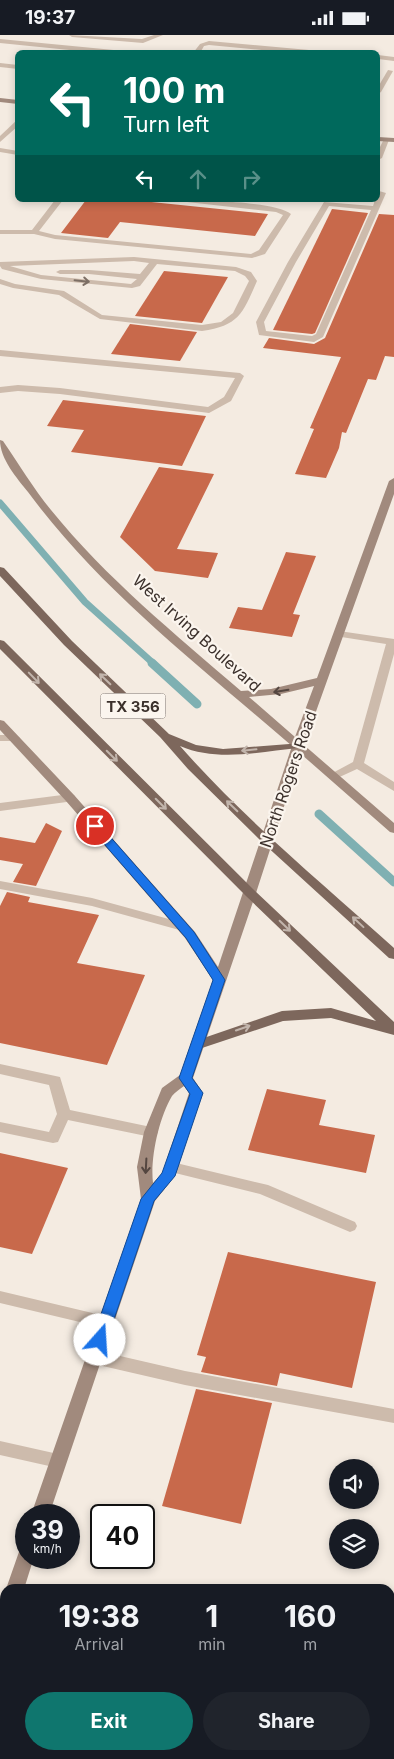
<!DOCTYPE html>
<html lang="en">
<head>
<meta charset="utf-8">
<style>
	body { margin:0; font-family:Inter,sans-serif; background:#20242c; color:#f1f3f6; height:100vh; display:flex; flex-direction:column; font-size:19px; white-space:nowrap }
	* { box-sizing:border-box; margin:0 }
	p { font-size:16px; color:#9ea1a6 }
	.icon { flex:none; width:28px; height:28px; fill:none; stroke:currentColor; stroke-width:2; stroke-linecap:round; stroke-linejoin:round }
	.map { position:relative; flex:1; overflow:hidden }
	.sheet { position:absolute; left:0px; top:1549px; width:395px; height:176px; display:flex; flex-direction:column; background:#171b24; border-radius:15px 15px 0 0; box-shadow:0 2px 8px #0003 }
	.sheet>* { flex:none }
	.top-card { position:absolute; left:15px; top:15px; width:365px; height:152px; border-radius:8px; box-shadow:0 2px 8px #0003; background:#00695c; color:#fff; overflow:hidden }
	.controls { position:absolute; left:329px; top:1424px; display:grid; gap:10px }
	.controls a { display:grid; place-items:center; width:50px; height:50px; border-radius:50%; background:#171b24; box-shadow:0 2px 8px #0003; font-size:25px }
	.speed { position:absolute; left:15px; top:1469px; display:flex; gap:10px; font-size:25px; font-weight:700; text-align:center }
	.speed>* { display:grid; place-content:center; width:65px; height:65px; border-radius:50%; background:#171b24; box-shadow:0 2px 8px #0003; line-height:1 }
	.speed small { font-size:12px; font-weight:400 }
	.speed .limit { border:2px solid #111; border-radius:8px; background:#fff; color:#111 }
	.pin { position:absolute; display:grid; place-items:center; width:42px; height:42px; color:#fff; margin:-21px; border:2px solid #fff; border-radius:50%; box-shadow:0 1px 5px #0007 }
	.me { position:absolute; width:55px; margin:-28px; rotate:19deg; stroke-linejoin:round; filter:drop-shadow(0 0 4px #0008) }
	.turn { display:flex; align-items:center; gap:18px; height:105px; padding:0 25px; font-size:22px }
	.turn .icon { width:65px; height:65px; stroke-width:2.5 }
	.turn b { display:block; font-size:35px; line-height:42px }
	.lanes { display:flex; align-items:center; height:48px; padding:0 25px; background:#0003; justify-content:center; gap:25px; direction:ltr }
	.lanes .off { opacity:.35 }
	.eta { display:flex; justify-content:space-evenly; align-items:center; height:85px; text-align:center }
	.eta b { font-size:30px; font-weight:700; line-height:35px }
	.cta { display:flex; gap:10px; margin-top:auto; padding:10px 25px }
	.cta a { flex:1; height:58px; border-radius:30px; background:#0f766e; color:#fff; font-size:20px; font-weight:700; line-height:58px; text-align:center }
	.cta a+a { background:#20242c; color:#f1f3f6 }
	.status { display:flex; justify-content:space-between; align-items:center; height:35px; padding:0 25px; background:#171b24; direction:ltr }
	.status svg { height:14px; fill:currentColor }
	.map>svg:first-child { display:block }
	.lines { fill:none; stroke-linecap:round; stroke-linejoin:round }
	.stream-far1 { stroke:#7fb0b2; stroke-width:7 }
	.stream { stroke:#7fb0b2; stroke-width:9 }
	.building { fill:#c8694b }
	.lane { fill:#cdbbac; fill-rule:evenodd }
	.secondary { fill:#a18a7d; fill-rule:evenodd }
	.primary { fill:#7d675c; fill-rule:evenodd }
	.oneway { stroke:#7d6f65 }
	.oneway2 { stroke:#c2b5ac }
	.oneway3 { stroke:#544640 }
	.route { fill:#1a73e8; stroke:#114b97 }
	.labels { text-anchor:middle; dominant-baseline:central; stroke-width:4.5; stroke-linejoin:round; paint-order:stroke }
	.shield { fill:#fbf5ee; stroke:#756b66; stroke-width:1 }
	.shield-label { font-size:15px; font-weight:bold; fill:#3b302b }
	.street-label { font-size:16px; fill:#3b302b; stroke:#fbf5ee }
</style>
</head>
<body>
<div class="status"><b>19:37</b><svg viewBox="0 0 49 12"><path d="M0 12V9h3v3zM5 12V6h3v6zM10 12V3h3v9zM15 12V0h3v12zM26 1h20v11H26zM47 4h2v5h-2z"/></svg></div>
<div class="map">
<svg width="394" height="1724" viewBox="0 0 394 1724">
	<rect width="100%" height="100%" fill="#f4ebe1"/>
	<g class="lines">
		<path class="stream-far1" d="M0 468 85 567 154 629"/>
		<g class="stream">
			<path d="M152 628 197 669"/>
			<path d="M319 779 394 847"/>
		</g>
	</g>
	<g class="building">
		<path d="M86 165H132L268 179 255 201 120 187 108 203 61 198Z"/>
		<path d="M332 174 368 178 315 298 312 299 273 295Z"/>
		<path d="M379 179 394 180V322L385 321 376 345 368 344 346 398 342 397 339 413 326 443 295 439 314 394 310 393 341 322 263 313 269 303 314 309 325 303Z"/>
		<path d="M164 236 228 242 202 288 135 281Z"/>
		<path d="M130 289 197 297 180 326 111 319Z"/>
		<path d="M63 365 206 381 182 431 71 417 84 395 47 391Z"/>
		<path d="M159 432 214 439 177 514 218 518 208 543 155 536 120 502Z"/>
		<path d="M286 517 316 521 293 579 300 580 292 602 229 593 238 572 262 575Z"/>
		<path d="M46 788 62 796 36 851 13 847 23 829 0 825V802L35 808Z"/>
		<path d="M7 857 30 862 28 867 99 880 77 928 145 940 107 1030 0 1008V871Z"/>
		<path d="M267 1054 326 1065 319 1090 375 1100 366 1138 248 1115Z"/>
		<path d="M0 1118 68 1133 32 1219 0 1212Z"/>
		<path d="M228 1217 376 1247 352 1353 280 1338 277 1351 201 1337 206 1322 197 1320Z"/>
		<path d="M196 1354 272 1368 241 1489 162 1471Z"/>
	</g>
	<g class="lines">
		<g class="lane">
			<path d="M69 0 142 4 154 0H163L143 8 72 2Z"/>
			<path d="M0 4 124 16 127 18H99L0 8Z"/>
			<path d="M209 6 320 16 323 18H293L209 10 204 11 200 18H193L200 9Z"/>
			<path d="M378 20 394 22V26L378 24Z"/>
			<path d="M0 28 18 30V34L0 32Z"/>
			<path d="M388 35 393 36 381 57 378 59V52Z"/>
			<path d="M18 84V91L0 107V101Z"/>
			<path d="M384 104 389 105 382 123 378 125V116Z"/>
			<path d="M0 113 18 116V120L0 117Z"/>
			<path d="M379 156 386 158 323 302 314 307 259 300 256 287 288 227 324 167 373 171 375 165H378ZM329 171 371 175 316 299 312 301 266 296 264 287 296 227Z"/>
			<path d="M55 165H63L39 196 55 200 251 219 259 215 283 180 276 177 187 167 183 165C205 165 276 167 291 179L265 219 252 223 55 204 34 199H0V195H32Z"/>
			<path d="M134 222 236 232 251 237 257 246C243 278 239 291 202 296L100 284 59 260 13 253 0 249V244L15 249 64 256 102 280 202 290 221 287 233 278 249 246 245 241 235 236 157 229 140 251 132 253 41 244 2 234 0 231V227ZM134 226 149 228 140 239 89 235H60L56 237 60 239H89L137 244 131 249 41 240 10 231Z"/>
			<path d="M0 315 240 338 244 341 231 366 209 378 60 359 18 356 0 358V352L18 350 60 353 208 372 224 362 235 343 0 321Z"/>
			<path d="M339 596 394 604V619L364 728 394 747V756L357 734 333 745 327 741 353 727 386 609 335 601 334 599Z"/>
			<path d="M0 700H14L20 703 14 706H0Z"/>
			<path d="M70 759 74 760 76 763 74 766 0 776V768Z"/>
			<path d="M0 846 92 863 187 889 189 892 183 896 92 871 0 854Z"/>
			<path d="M0 1029 60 1042 70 1075 151 1092 156 1093 158 1097 156 1101 151 1102 68 1085 58 1107 53 1108 0 1097V1087L49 1097 57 1079 49 1050 0 1039Z"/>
			<path d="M172 1127 268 1150 355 1187 357 1191 355 1195 350 1197 260 1159 167 1136 165 1132 167 1128Z"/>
			<path d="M0 1256 105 1281 111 1282 113 1287 111 1292 105 1293 0 1268Z"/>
			<path d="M94 1315 185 1336 394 1374V1388L185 1350 94 1329 88 1327 86 1322 88 1317Z"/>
			<path d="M0 1406 58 1419 64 1421 66 1426 64 1431 58 1433 0 1420Z"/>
		</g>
		<g class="secondary">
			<path d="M0 63 18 65V69L0 67Z"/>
			<path d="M378 102 394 103V107L378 106Z"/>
			<path d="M0 405 3 406C19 429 33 453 51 475 106 543 175 599 241 656L271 654 317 643 389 446 394 443V459L304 710 394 788V798L390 797 301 719 256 858 193 1043 203 1058 175 1141 155 1166 49 1480H31L141 1164 137 1132 144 1097 162 1053 180 1040 213 945 185 903 66 766 0 695V685L4 686 74 760 195 897 218 932 292 711C200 631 101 556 28 457 17 443 0 424 0 405ZM314 651 295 702 249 662 281 659ZM184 1051 189 1058 162 1139 153 1148C150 1123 159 1083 172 1061 175 1057 180 1054 184 1051Z"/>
			<path d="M26 1512V1522H34L24 1554H6L20 1514Z"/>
			<path d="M5 1574V1602L0 1604V1576Z"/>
		</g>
		<g class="primary">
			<path d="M0 532 4 533 72 606 169 699 196 710 223 714 302 708 304 710 302 712 298 713C259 717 217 727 180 711 244 784 322 848 394 913V924L389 923 263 808 188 734 160 702 64 610 0 541Z"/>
			<path d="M0 605 4 606 254 855 394 987V1000L331 983 283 986 202 1013H192L190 1010 192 1007 282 976 331 973 376 986 246 861 0 614Z"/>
		</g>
	</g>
	<defs><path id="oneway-shaft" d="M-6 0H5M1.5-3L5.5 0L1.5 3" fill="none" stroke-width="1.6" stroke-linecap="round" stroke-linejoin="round" transform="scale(1.25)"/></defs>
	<use class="oneway" href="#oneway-shaft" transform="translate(82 246) rotate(6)"/>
	<g class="oneway2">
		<use href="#oneway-shaft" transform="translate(34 643) rotate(46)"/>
		<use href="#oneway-shaft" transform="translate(105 644) rotate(-136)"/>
		<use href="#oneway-shaft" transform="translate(249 715) rotate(174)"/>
		<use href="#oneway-shaft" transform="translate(112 721) rotate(45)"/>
		<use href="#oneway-shaft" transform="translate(161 769) rotate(45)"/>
		<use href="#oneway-shaft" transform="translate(232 771) rotate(-136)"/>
		<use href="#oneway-shaft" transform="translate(358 887) rotate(-137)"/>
		<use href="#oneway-shaft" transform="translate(285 891) rotate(44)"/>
		<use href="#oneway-shaft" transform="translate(243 993) rotate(-19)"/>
	</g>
	<g class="oneway3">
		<use href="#oneway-shaft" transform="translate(281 656) rotate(171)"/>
		<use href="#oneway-shaft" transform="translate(146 1131) rotate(93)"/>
	</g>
	<path class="route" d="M95 788 99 789 194 897 225 945 192 1043 203 1058 175 1141 154 1166 107 1305 105 1309 100 1311 95 1309 92 1305 141 1164 162 1138 190 1059 179 1043 213 945 186 903 91 794 90 791 91 789Z"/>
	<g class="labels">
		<rect class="shield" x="100.5" y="658.5" width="65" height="25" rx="4"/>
		<g class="shield-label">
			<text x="133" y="671">TX 356</text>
		</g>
		<g class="street-label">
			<text transform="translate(197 598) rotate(42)">West Irving Boulevard</text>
			<text transform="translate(288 744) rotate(-71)">North Rogers Road</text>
		</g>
	</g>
</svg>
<div class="controls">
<a><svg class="icon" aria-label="sound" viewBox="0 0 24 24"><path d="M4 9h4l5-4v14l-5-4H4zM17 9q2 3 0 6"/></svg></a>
<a><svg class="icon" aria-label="layers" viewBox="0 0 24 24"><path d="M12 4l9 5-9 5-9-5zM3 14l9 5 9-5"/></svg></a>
</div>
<div class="speed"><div>39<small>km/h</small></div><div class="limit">40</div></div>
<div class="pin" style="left:95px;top:791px;background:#d93025"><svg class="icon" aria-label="arrive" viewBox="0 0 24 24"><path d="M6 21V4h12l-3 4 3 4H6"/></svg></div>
<svg class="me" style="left:100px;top:1305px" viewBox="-20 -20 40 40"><circle r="19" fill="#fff"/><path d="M0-13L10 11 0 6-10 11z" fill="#1a73e8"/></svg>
<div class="top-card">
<div class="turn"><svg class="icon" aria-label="left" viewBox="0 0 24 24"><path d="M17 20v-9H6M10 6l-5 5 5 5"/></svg><div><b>100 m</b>Turn left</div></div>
<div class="lanes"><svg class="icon" aria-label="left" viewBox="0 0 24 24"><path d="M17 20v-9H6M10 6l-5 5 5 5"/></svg><svg class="icon off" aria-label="ahead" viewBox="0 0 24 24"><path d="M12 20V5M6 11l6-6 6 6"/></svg><svg class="icon off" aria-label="right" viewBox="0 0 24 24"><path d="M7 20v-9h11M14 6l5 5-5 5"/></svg></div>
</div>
<section class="sheet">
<div class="eta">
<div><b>19:38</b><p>Arrival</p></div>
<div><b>1</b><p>min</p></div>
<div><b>160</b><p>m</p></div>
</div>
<div class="cta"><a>Exit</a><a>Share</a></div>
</section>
</div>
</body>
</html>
